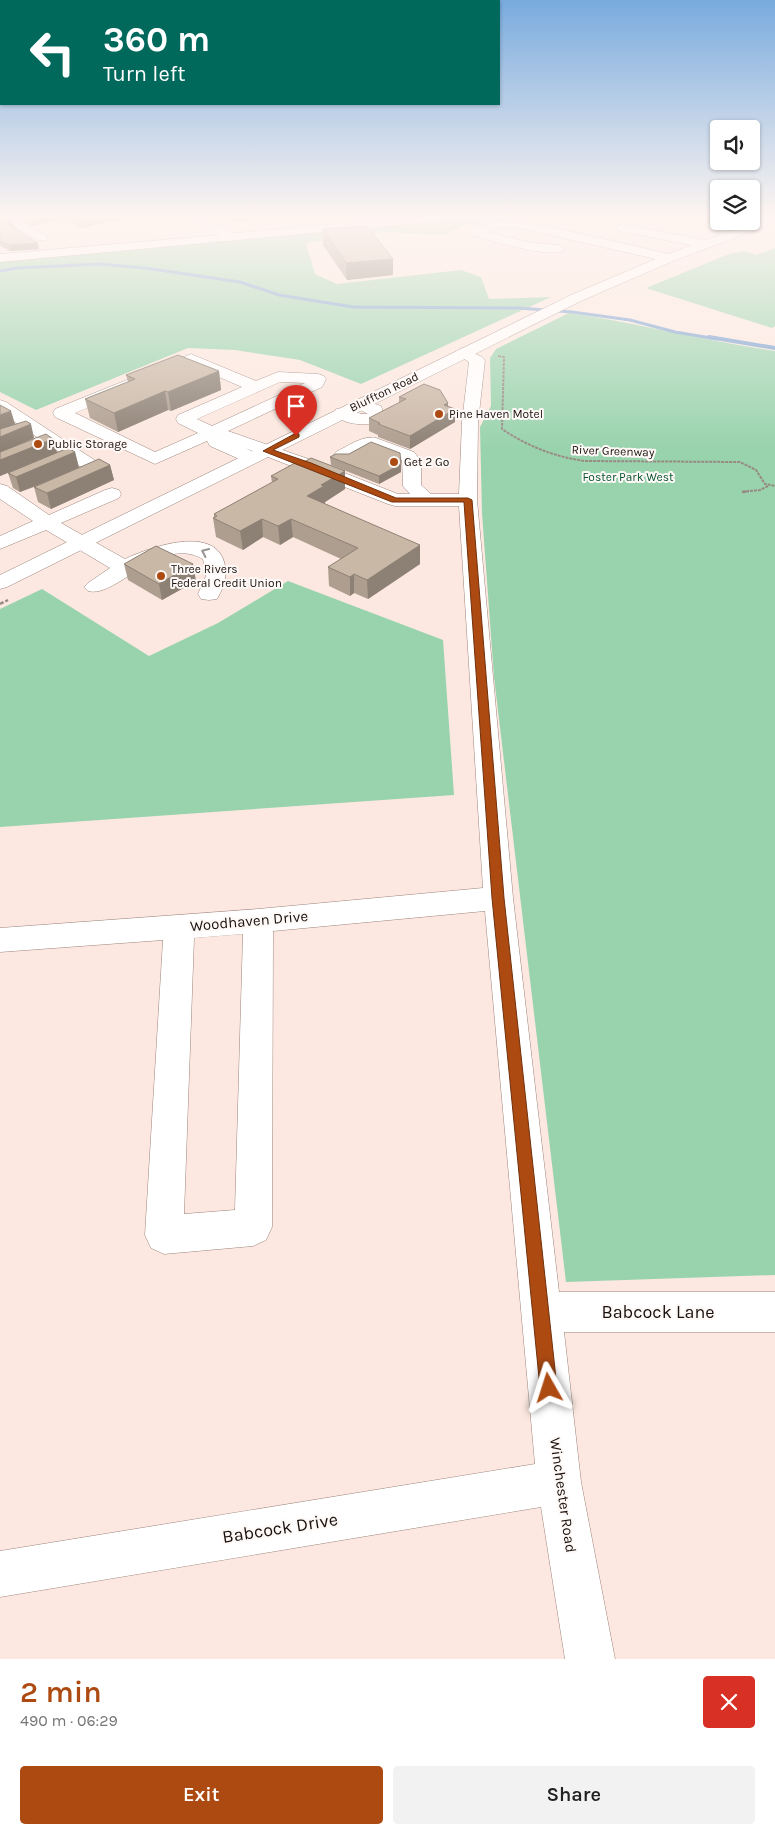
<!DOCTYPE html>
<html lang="en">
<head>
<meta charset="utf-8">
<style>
	body { margin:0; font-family:Karla,sans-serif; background:#f2f2f2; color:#222; height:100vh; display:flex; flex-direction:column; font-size:19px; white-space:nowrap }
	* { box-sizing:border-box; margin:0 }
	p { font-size:16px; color:#767676 }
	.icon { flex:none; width:28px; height:28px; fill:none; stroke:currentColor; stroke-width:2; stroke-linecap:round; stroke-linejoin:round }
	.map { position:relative; height:1659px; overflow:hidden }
	.details { display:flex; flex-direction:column; background:#fff; flex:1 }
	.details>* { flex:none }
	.guide { position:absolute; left:0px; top:0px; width:500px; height:105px; box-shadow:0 1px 4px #0004; background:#00695c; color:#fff; overflow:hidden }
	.buttons { position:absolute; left:710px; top:120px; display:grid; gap:10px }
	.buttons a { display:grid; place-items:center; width:50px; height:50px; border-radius:5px; background:#fff; box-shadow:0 1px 4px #0004; font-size:25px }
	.pin { position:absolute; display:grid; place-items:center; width:42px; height:42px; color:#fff; margin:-51px -21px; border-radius:50% 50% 50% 0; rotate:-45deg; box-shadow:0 0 5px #0007 }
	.pin .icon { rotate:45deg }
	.me { position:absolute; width:55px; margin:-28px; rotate:354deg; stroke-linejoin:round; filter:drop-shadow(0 0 4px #0008) }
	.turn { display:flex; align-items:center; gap:18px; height:105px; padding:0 20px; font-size:22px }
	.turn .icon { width:65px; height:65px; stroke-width:2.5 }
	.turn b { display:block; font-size:35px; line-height:42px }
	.round { display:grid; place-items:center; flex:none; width:52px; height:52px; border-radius:5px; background:#f2f2f2 }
	.overview { display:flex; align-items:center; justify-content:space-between; height:85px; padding:0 20px }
	h1 { font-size:30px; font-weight:600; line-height:38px; color:#ad4a12 }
	.cta { display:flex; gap:10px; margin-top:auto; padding:10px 20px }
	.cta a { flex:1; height:58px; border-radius:5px; background:#ad4a12; color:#fff; font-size:20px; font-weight:600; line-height:58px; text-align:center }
	.cta a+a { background:#f2f2f2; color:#222 }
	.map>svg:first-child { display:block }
	.green { fill:#98d3ad }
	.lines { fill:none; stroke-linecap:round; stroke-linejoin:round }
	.stream-far1 { stroke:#749ecf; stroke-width:3 }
	.stream { stroke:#749ecf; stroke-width:4 }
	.minor-casing { stroke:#9c857c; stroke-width:1 }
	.major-casing { stroke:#9c857c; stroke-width:1 }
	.path-far1 { stroke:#988983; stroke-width:2; stroke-dasharray:3 1; stroke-linecap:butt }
	.path { stroke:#988983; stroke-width:2.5; stroke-dasharray:4 2; stroke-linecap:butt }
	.minor { fill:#fff; fill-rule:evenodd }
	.major { fill:#fff; fill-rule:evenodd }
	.wall { fill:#ae9e90 }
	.shaded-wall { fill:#8d8175 }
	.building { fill:#cab8a7; stroke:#8d8175 }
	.oneway { stroke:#989492 }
	.route { fill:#ad4a12; stroke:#70300c }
	.poi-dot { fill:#ad4a12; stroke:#fef9f7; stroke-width:2 }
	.labels { text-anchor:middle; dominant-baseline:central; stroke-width:4; stroke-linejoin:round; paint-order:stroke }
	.far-street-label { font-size:12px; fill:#19110d; stroke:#fef9f7 }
	.far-poi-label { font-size:12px; fill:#19110d; stroke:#fef9f7; text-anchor:start }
	.far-park-label { font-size:12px; fill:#05532f; stroke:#fef9f7 }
	.street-label { font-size:15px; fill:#19110d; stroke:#fef9f7 }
	.near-street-label { font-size:18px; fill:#19110d; stroke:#fef9f7 }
</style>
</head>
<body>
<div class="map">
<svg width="775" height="1659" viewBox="0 0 775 1659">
	<rect width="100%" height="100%" fill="#fce8e0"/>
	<g class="green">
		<path d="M486 217H536L510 219 465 225 446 235 386 232 306 243 315 274 337 284 461 270 481 277 489 299 551 297 361 384 300 360 235 350 188 348 36 410 0 392V261Z"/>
		<path d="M775 248V326L772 328 646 288 729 254 744 251 757 255Z"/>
		<path d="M569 313C638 323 706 341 775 351V1275L566 1282 494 677 482 513 480 427 491 406 490 358 496 349Z"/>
		<path d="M288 581 443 640 454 795 0 827V609L42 589 149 656 218 623Z"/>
	</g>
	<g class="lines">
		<path class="stream-far1" d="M0 271 17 268 99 264 145 268 240 282 279 295 353 307 519 308 572 312 630 320 675 332 717 339"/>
		<path class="stream" d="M709 337 775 348"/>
		<g class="minor-casing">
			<g id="minor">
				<path d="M0 217H13L48 237 46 240H38L0 219Z"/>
				<path d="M183 217H199L235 233 410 217H458L452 220 0 262V254L219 235Z"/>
				<path d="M519 220C571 231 622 243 673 255L675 258 669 262 519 228H498L488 232 532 243 559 245 565 249C554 261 487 239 471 235L469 232 471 229 497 221Z"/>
				<path d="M622 224 706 240 712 244 706 248 618 231 616 228Z"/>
				<path d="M463 348 482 357 485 360 478 422 477 500 513 898 559 1292H775V1332H564L581 1482 615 1659H565L541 1507 0 1597V1551L535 1464 485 911 273 931 272 1227 266 1240 253 1246 164 1254 151 1248 145 1235 163 940 0 952V928L258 909 483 888 459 506H395L388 504 245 448 258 454 261 458 258 462 252 463 246 462 210 446 207 441 155 464 55 417 53 413 55 409 191 354 256 381 278 372 318 374 324 376 326 379 322 387 228 431 314 461 398 494H410L403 486 402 460 371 448 348 460 342 461 336 460 333 456 336 452C348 446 363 435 376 438L414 452C423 461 421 473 421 485L431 494H459L462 422 469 362 455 353 458 350ZM191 365 242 387 178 415 176 419 178 423 198 433 155 452 75 413ZM280 382 305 383 212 426 197 419ZM243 934 235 1210 184 1214 194 938Z"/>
				<path d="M361 399 381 406 385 418 383 422C368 425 344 427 334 413L336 409C348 407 356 415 368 414L355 407 353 404 355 401Z"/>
				<path d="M0 400 6 402 102 465 105 469 102 473 96 474 90 473 0 412Z"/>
				<path d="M0 484 7 486 49 515 105 490 112 488 119 490 121 494 119 498 61 523 125 559C150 547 218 523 225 566 227 578 223 589 217 599L209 600 201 599 198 594 206 576 203 559C159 534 117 599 88 591L84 587 88 583 110 568 46 530 0 549V536L33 521 0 499Z"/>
			</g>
		</g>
		<g class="major-casing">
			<path id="major" d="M769 217H775V223L673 261 581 301 7 587 0 589V575L571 295 665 255Z"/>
		</g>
		<g class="path-far1">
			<path d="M498 356 504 357 502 429C527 446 555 457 585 461L740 462 756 470 765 484 775 486"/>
			<path d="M742 492 760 490 768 486"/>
		</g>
		<g class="path">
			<path d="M742 492 749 491"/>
			<path d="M0 604 8 600"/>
		</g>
		<use href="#minor" class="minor"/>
		<use href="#major" class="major"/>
	</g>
	<g class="wall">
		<path d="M0 217 14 224 15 229 21 232 22 234 39 249 10 251 0 246Z"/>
		<path d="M17 217H127V218L81 228 63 219 32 226Z"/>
		<path d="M222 217H261L236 223Z"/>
		<path d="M323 229 393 259V275L347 280 323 245Z"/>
		<path d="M219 371 221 390 171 411 168 410 118 432 90 418 85 399 128 382 126 375Z"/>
		<path d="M399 397 448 403V406L455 409V422L410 449 378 437V435L369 431V418L399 403Z"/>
		<path d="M0 405 15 424 34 438 16 446 53 439 57 452H75L79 468 110 465 114 480 51 509 38 502 34 487 20 492 13 488 8 473 30 464 0 476Z"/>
		<path d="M330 457 401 472 379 484 331 465Z"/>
		<path d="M299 465 345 471V489L325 502V504L420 564 368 599 354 593 350 596 329 586 328 567 341 559 293 537 280 545 263 537 243 550 216 537 213 518H214V514L272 483 271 476Z"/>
		<path d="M124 564 196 581 162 600 128 580Z"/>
	</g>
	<g class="shaded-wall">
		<path d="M43 217H63V219L32 226 31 220Z"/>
		<path d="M103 217 127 218 81 228 80 222Z"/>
		<path d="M235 217H261L236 223Z"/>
		<path d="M14 224 15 229 8 225Z"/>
		<path d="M38 243 39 249 10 251 9 245Z"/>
		<path d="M393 259V275L347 280 346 263Z"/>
		<path d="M219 371 221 390 171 411 168 392Z"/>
		<path d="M165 391 168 410 118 432 114 413Z"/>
		<path d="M448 403 447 414 455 409V422L410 449V436L444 405Z"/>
		<path d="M11 411 15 424 0 430V415Z"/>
		<path d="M31 424 34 438 0 453V437Z"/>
		<path d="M53 439 57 453 0 476V460Z"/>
		<path d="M75 452 79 468 20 492 16 477Z"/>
		<path d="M401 464V472L379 484V476Z"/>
		<path d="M110 465 114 480 51 509 47 493Z"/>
		<path d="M345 471V489L325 502V505L307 496 321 485Z"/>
		<path d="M262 519 263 537 243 550 240 531Z"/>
		<path d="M291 519 293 537 280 545 278 526Z"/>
		<path d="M420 545V564L368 599 367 580Z"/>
		<path d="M193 564 196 581 162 600 159 584Z"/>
		<path d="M354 574V593L350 596V577Z"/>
	</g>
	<g class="building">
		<path d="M0 217H2L14 224 8 225 21 232H19L38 243 9 245 0 241Z"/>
		<path d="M26 217H43L31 220Z"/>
		<path d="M70 217H103L80 222Z"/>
		<path d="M367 226 393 259 346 263 323 229Z"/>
		<path d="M178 355 219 371 168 392 165 391 114 413 85 399 135 379 126 375Z"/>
		<path d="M424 384 440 390 448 403 444 405 455 409 410 436 378 424 380 423 369 418 406 399 399 397Z"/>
		<path d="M0 405 11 411 0 415Z"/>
		<path d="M26 421 31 424 0 437V429Z"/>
		<path d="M46 434 53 439 0 460V452Z"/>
		<path d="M371 442 400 453 401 464 379 476 330 457 336 454H349Z"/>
		<path d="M68 448 75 452 16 477 8 473Z"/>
		<path d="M311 458 345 471 321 485 324 486 307 496 420 545 367 580 354 574 350 577 328 567 358 548 291 519 278 526 262 519 240 531 213 518 217 516 214 514 278 479 271 476 295 463 299 465Z"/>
		<path d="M99 459 110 465 47 493 34 487Z"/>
		<path d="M156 546 193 564 159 584 124 564Z"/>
	</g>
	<defs><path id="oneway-chevron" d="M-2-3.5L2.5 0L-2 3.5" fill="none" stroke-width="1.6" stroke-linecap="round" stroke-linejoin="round" transform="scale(1.25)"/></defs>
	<use class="oneway" href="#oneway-chevron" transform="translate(205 552) rotate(-155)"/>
	<linearGradient id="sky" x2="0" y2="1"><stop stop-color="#79abde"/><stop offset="0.48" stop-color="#fef5f1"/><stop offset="1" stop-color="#fef5f1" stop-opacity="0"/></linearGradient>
	<rect width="775" height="450" fill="url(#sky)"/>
	<path class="route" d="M296 433 299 434V437L273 450 311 463 396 498H468L472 500 504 898 557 1388 555 1394 549 1396 542 1394 540 1388 492 898 464 502H392L263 451Z"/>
	<g class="poi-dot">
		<circle cx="439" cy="414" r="5"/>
		<circle cx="38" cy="444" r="5"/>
		<circle cx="394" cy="462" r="5"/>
		<circle cx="161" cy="576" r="5"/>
	</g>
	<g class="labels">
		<g class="far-street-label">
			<text transform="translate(384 392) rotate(-26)">Bluffton Road</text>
			<text transform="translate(613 451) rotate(2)">River Greenway</text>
		</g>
		<g class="far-poi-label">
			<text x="449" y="414">Pine Haven Motel</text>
			<text x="48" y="444">Public Storage</text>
			<text x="404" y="462">Get 2 Go</text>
			<text x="171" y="569">Three Rivers<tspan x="171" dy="14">Federal Credit Union</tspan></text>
		</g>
		<g class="far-park-label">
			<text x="628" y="477">Foster Park West</text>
		</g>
		<g class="street-label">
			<text transform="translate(249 921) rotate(-5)">Woodhaven Drive</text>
			<text transform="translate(563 1495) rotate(82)">Winchester Road</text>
		</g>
		<g class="near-street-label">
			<text x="658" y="1312">Babcock Lane</text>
			<text transform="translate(280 1528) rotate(-9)">Babcock Drive</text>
		</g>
	</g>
</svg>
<div class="buttons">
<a><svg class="icon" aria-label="sound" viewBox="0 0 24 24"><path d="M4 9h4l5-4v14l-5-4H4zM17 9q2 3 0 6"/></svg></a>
<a><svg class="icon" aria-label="layers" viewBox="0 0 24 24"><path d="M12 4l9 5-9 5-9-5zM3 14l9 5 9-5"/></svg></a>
</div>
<div class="pin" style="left:296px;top:436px;background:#d93025"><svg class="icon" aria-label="arrive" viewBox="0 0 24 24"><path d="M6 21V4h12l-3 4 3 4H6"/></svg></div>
<svg class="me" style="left:549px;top:1388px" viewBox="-20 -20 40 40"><path d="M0-17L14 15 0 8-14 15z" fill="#ad4a12" stroke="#fff" stroke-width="4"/></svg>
<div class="guide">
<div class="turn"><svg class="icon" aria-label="left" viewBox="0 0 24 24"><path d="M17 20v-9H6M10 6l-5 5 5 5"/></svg><div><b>360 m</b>Turn left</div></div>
</div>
</div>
<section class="details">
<div class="overview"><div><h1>2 min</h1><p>490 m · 06:29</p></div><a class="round" style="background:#d93025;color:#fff"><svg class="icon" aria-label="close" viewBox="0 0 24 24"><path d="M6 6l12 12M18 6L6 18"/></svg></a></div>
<div class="cta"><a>Exit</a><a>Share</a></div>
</section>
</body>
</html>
